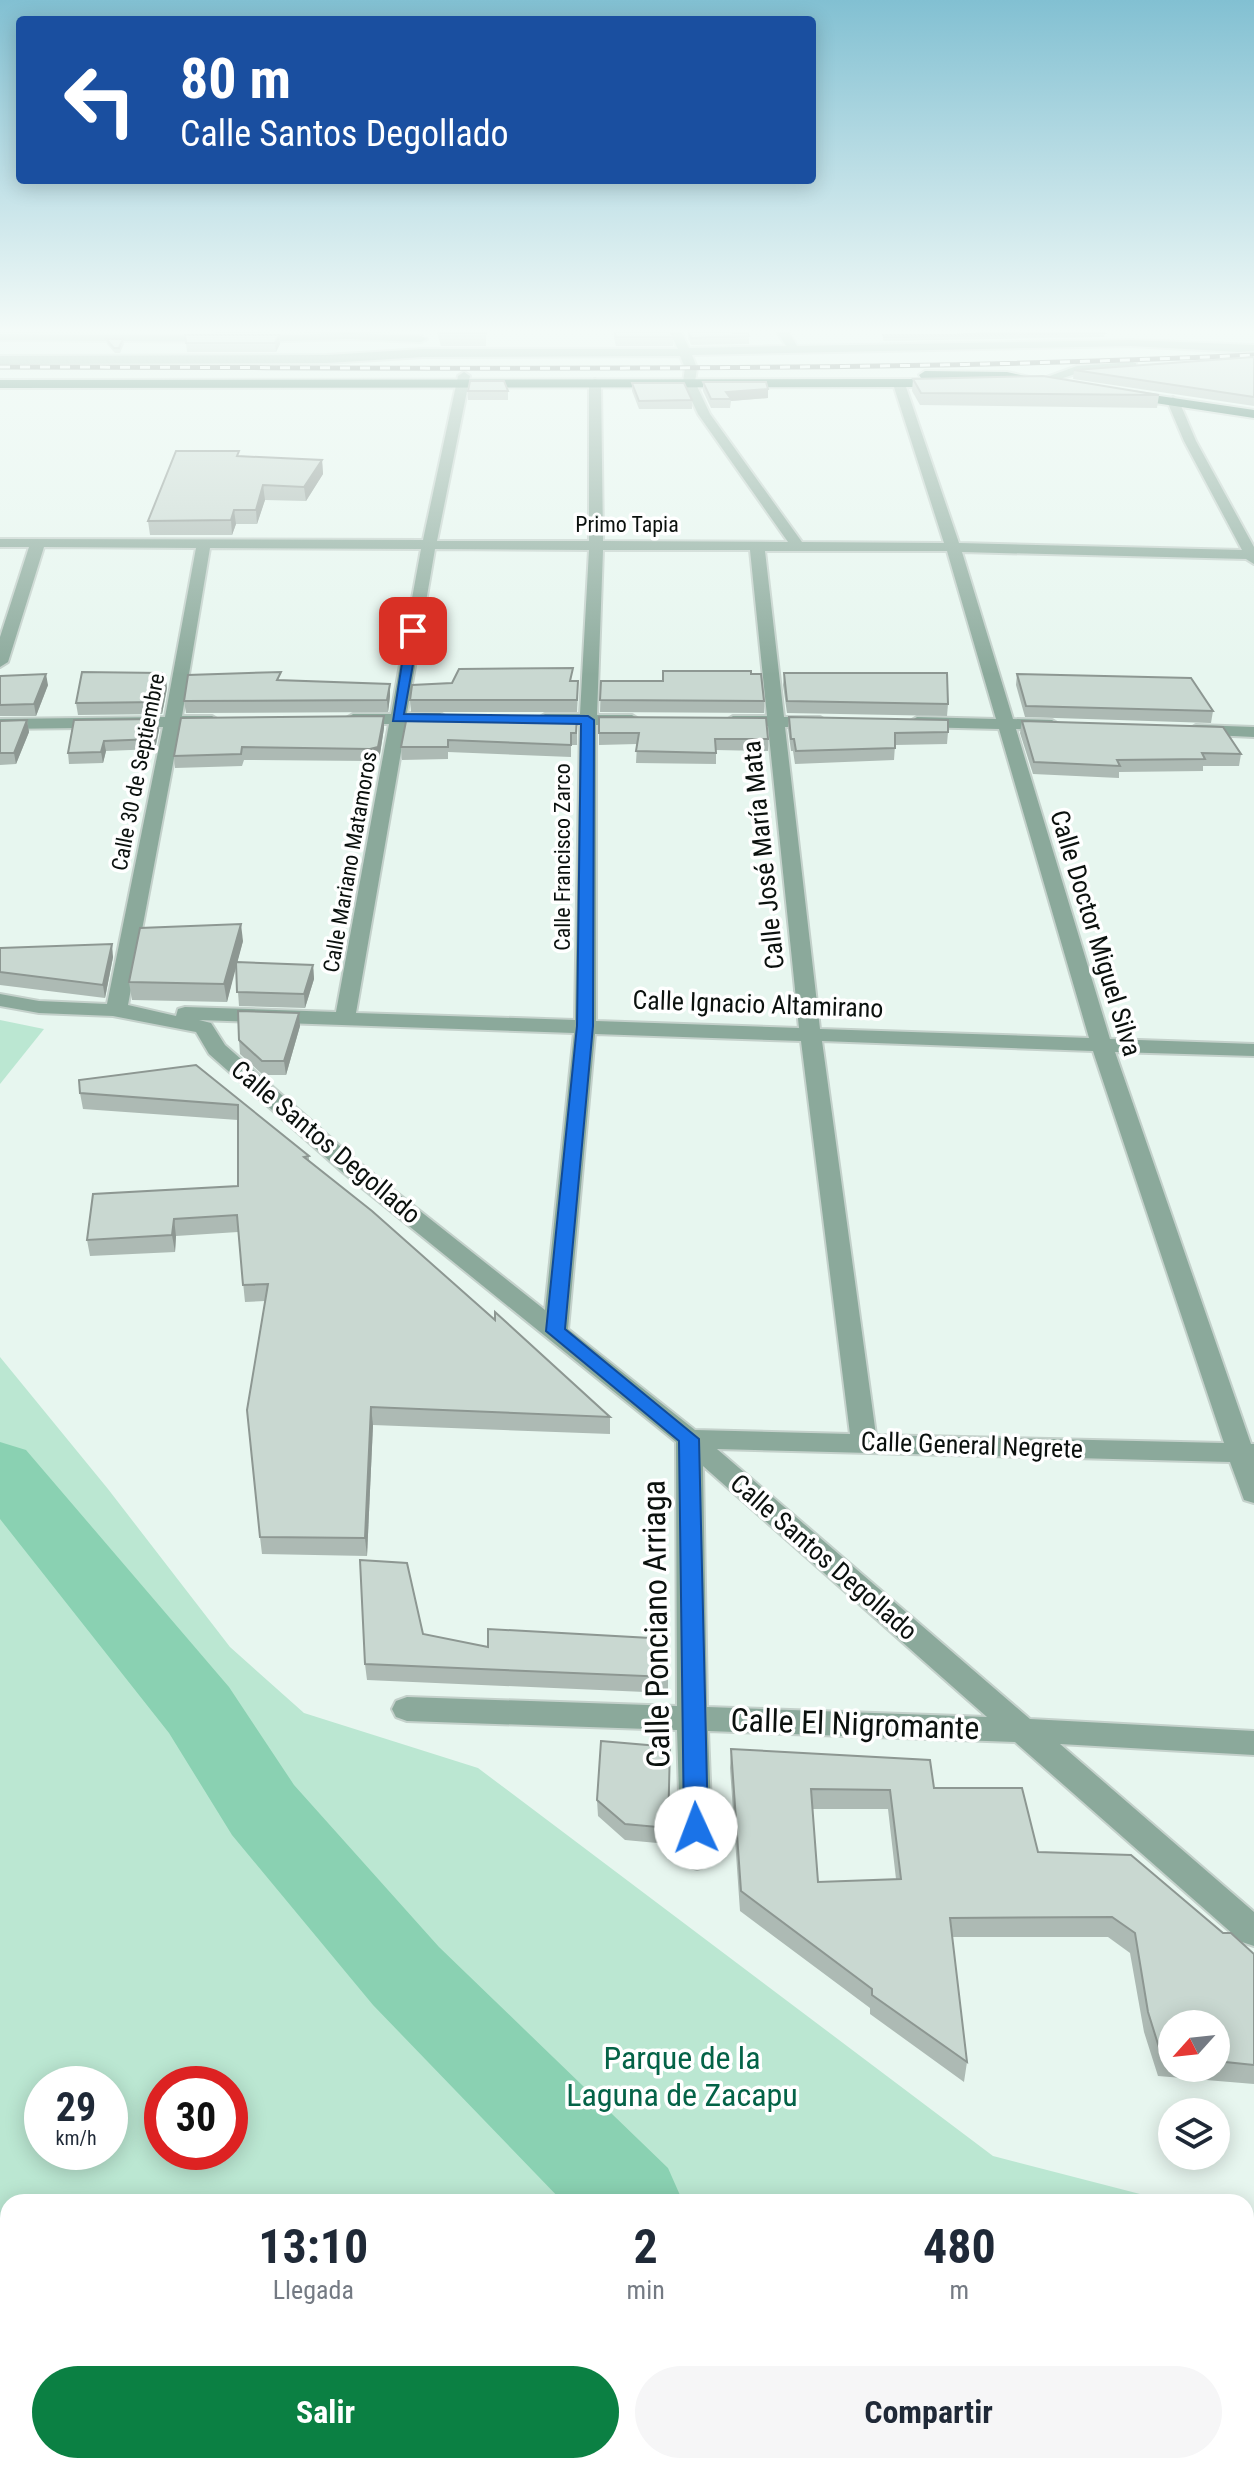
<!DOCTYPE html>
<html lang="es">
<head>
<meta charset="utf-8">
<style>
	body { margin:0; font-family:"Roboto Condensed",sans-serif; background:#f6f6f7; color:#1f2937; height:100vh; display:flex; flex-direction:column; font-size:30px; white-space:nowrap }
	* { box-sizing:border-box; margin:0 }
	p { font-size:26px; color:#747a83 }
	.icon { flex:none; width:44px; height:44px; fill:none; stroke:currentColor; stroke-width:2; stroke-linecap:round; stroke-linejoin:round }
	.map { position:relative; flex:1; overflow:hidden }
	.sheet { position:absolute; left:0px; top:2194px; width:1254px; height:280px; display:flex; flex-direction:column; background:#fff; border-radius:24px 24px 0 0; box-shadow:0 4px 20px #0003 }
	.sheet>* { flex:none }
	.top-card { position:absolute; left:16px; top:16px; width:800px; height:168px; border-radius:8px; box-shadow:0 4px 20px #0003; background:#1a4fa0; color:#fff; overflow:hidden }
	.needle { width:52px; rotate:243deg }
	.tools { position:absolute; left:1158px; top:2010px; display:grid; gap:16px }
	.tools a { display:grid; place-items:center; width:72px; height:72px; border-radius:50%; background:#fff; box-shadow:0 4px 20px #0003; font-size:40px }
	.speed { position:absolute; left:24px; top:2066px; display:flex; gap:16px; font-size:40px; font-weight:700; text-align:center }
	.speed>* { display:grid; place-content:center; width:104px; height:104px; border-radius:50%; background:#fff; box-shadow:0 4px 20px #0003; line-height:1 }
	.speed small { font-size:20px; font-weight:400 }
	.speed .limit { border:12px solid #d22; background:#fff; color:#111 }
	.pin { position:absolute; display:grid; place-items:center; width:68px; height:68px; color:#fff; margin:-34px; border-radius:16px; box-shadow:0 4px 12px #0006 }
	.me { position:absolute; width:88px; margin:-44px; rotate:358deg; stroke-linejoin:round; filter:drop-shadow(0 0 6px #0008) }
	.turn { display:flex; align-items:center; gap:28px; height:168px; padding:0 32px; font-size:36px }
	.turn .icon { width:104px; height:104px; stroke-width:2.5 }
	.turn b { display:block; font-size:56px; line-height:68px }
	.eta { display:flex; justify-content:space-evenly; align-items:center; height:136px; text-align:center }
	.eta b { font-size:48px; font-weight:700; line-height:56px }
	.primary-button { display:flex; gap:16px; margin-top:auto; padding:16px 32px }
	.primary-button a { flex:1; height:92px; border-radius:48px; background:#0b8043; color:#fff; font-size:32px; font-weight:700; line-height:92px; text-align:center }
	.primary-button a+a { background:#f6f6f7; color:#1f2937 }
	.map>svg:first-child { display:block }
	.green { fill:#bbe7d2; fill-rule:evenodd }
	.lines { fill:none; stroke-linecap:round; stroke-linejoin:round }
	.river { fill:#8ad1b2; fill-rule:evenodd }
	.minor-casing { stroke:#c4d1cb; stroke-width:4 }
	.major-casing { stroke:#c4d1cb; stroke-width:4 }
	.minor { fill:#8ba99b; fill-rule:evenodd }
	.major { fill:#326b55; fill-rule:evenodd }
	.rail-casing { stroke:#4e5753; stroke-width:5 }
	.rail { stroke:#fff; stroke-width:3; stroke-dasharray:10; stroke-linecap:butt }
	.wall { fill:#adbab4; fill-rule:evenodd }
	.shaded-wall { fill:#8d9792 }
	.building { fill:#c9d8d1; stroke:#8d9792; stroke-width:2; fill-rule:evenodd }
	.route { fill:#1a73e8; stroke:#114b97; stroke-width:2 }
	.labels { text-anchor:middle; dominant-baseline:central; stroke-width:7; stroke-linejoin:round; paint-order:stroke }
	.far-street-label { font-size:22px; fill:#0b110e; stroke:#fff }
	.street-label { font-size:26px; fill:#0b110e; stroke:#fff }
	.near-street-label { font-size:32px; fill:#0b110e; stroke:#fff }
	.near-park-label { font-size:32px; fill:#046347; stroke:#fff }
</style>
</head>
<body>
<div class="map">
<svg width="1254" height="2474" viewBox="0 0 1254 2474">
	<rect width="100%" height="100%" fill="#e7f6ef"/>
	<g class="green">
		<path d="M0 1020 44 1029 0 1084Z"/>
		<path d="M0 1357 108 1489 230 1647 304 1713 478 1768 993 2156 1171 2202H8V2466H1246V2221L1254 2224V2474H0ZM42 2084H110V2152H42ZM162 2084H230V2152H162Z"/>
	</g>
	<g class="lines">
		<g class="river">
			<path d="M0 1442 26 1450 229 1687 294 1785 439 1947 668 2168 683 2202H563L373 2005 232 1835 169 1733 0 1519Z"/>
			<path d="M835 2466H952L956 2474H838Z"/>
		</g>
		<g class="minor-casing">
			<g id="minor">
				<path d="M668 329H680L689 348 786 346 775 329H787L797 346 1131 340 1254 345V351L1239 352 1131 346 692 355 697 368 695 382 710 414 802 542 944 543 893 384 899 380 905 384 959 543 1242 550 1184 441 1167 401 1173 397 1179 401 1196 441 1254 547V564L1246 559 962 552 1013 719 1052 720 1060 725 1052 730 1016 729 1110 1039 1254 1044V1056L1115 1052 1251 1444H1254V1503L1244 1500 1230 1462 717 1449 1030 1719 1254 1731V1755L1060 1744 1254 1912V1946L1242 1942 1015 1742 708 1731 713 1856 709 1865 697 1869 685 1865 681 1856 677 1730 407 1721 396 1717 392 1709 396 1701 407 1697 677 1706 676 1442 341 1171 209 1054 196 1032 113 1016 39 1013 0 1006V994L39 1001 107 1004 163 727 0 729V719L165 717 196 548 44 547 8 662 0 667V637L29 547H0V539L423 540 458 376 464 372 470 376 437 541H589V383L595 379 601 383 603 541 788 542 698 414 683 382 685 368 680 356 423 357 327 363 0 364V356L327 355 423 349H678ZM210 548 421 549 391 714H353L345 719 353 724H389L336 1012 185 1007 178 1009 176 1016 128 1005 180 726H212L220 721 212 716H182ZM435 549 589 550 580 714H545L537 719 545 724H580L575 1020 356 1013 406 723H440L448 718 440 713H407ZM603 550H750L767 716H733L725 721 733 726H768L799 1028 596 1021V725H632L640 720 632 715H597ZM765 551H947L996 719 917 717 909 722 917 727 999 729 1089 1038 820 1029 785 727H820L828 722 820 717H784ZM199 1020 574 1033 545 1310 357 1161 225 1045 211 1023ZM595 1034 801 1041 850 1434 695 1430 568 1329ZM822 1041 1093 1051 1224 1443 876 1435ZM703 1466 987 1717 707 1707Z"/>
				<path d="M349 333 421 336 427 339 421 342 349 339 252 342 0 340V334L252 336Z"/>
				<path d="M1132 362 1136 363V369L1078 373 1042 385 1036 381 1077 366Z"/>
				<path d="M1196 725 1254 727V737L1190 734 1188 730Z"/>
			</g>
		</g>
		<g class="major-casing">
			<g id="major">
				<path d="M925 371 1007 372 1048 381 1042 385 1007 380 921 378 919 375Z"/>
				<path d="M0 380 942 379 948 383 942 387 0 388Z"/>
				<path d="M1126 391 1254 410V418L1122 398 1120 395Z"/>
			</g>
		</g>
		<use href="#minor" class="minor"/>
		<use href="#major" class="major"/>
		<g class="rail-casing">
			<path id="rail" d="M0 367C418 367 836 374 1254 355"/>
		</g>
		<use href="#rail" class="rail"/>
	</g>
	<g class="wall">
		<path d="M98 329H130L128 332H99Z"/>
		<path d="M214 329H288L287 332 215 333Z"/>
		<path d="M436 329H484L486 333V346H441Z"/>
		<path d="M614 329 673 337V346H616L614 338Z"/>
		<path d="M688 331 733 333 749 336V344L691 345 688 338Z"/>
		<path d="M1105 333 1104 337 884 341 883 340V335Z"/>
		<path d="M185 335H279L280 344 276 352H187Z"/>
		<path d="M106 339H123L124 344 120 353H115L107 344Z"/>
		<path d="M1254 357V406L1073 379 1074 370Z"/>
		<path d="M913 379 1159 395 1157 408 920 405 912 391Z"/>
		<path d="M703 382 768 398 731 401 730 408H711L703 391Z"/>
		<path d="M632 383 692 400V409H639L632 391Z"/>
		<rect x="468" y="391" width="40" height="9"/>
		<path d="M239 456 322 460 323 474 306 501 265 500 257 524H236L232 535H150L148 521Z"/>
		<path d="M784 673 948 704 947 716 787 713 783 685Z"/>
		<path d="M751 674 764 701V713L600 712 601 681H663Z"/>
		<path d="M1017 674 1213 711 1211 723 1025 717 1016 685Z"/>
		<path d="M0 676 48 685 36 716H0Z"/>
		<path d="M282 680 390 684V696L388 712 186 713 184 701Z"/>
		<path d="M573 681 578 693 577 712H411L410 700Z"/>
		<path d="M167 688 162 714 78 715 76 703Z"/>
		<path d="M577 716V745H571V757L448 752V759L402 760 401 747Z"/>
		<path d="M599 717 768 739V751L716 750V764L636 763 637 744 599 745Z"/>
		<path d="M789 717 948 732 947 744 895 745 894 760 795 764 793 751H791L788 729Z"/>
		<path d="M158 719 159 730 155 749 106 751 103 763 69 764 68 753Z"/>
		<path d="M27 720 29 732 16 764 0 765V721Z"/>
		<path d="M1022 721 1241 754 1239 766H1203V771L1119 772V778L1033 774 1020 733Z"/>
		<path d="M384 728 379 760 371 761 244 760 242 766 175 768 174 756Z"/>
		<path d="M243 941 237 962 313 965 314 979 305 1008 239 1006 236 964 227 1002 132 1000 129 982Z"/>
		<path d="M0 948 113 957 105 998 0 985Z"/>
		<path d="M300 1026 286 1075H263L240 1054 239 1040Z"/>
		<path d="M196 1065 309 1156V1161L610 1417V1434L373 1425 367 1556 262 1554 260 1537 265 1301 245 1302 238 1232 176 1236 175 1252 90 1256 87 1240 238 1186V1120L83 1109 80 1093Z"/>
		<path d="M423 1634 488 1647 668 1639V1693L367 1680 365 1664Z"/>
		<path d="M670 1747 668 1844 625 1840 598 1816 597 1800Z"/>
		<path d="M731 1749 934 1788 1038 1852 1223 1933 1254 1954V2084L1158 2076 1144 2032 1130 1953 1108 1937H952L967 2062 964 2082 870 2014V2008L740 1911 730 1768ZM812 1809H888L896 1879 818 1882ZM1172 2024H1216V2068H1172Z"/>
	</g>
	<g class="shaded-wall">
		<path d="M279 335 280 344 276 352 275 343Z"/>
		<path d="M768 389V398L731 401 726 392Z"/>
		<path d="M322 460 323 474 306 501 304 487Z"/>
		<path d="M263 485 265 500 257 524 256 510Z"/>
		<path d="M234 510 236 524 232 535 231 520Z"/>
		<path d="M46 674 48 685 36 716 34 704Z"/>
		<path d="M166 676 167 688 162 714 161 702Z"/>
		<path d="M390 684V696L388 712 387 700Z"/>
		<path d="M384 716V728L379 760 371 761 370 749Z"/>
		<path d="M158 719 159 730 155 749 154 739Z"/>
		<path d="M27 720 29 732 16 764 14 753Z"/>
		<path d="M104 741 106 751 103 763 101 752Z"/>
		<path d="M241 924 243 941 227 1002 224 984Z"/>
		<path d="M112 944 113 957 105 998 103 985Z"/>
		<path d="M313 965 314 979 305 1008 304 994Z"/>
		<path d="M299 1013 300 1026 286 1075 284 1061Z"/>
		<path d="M174 1219 176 1236 175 1252 172 1235Z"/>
		<path d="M371 1407 373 1425 367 1556 365 1538Z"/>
	</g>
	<g class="building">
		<path d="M439 329H484L486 333H441Z"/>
		<path d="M614 329H666L670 330 673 337H616Z"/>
		<path d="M1085 329H1101L1105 333 884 337 883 335H947Z"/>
		<path d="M733 330V333H748L749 336 691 338 688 331Z"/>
		<path d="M185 335H279L275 343H186Z"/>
		<path d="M106 339H123L119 348H114Z"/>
		<path d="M1254 357V397L1074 370Z"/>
		<path d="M1043 376 1159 395 921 393 913 379Z"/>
		<path d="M470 381H504L508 391H468Z"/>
		<path d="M703 382H766L768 389 726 392 731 399H711Z"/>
		<path d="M632 383H684L692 400 639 401Z"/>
		<path d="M176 451H239L237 456 322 460 304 487 263 485 256 510H234L231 520 148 521Z"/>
		<path d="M573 668 570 681H578L577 700H410L412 685 452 683 459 669Z"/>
		<path d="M663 671H751V674H761L764 701 600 700 601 681H663Z"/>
		<path d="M82 672 162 673 166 676 161 702 76 703Z"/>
		<path d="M281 672 277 680 390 684 387 700 184 701 188 675Z"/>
		<path d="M784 673H947L948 704 787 701Z"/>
		<path d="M46 674 34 704 0 705V676Z"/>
		<path d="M1017 674 1191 678 1213 711 1026 706Z"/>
		<path d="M384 716 378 747 370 749 242 747 241 754 174 756 181 718Z"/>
		<path d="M407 716H577L576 733H571V745L448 740V747H401Z"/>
		<path d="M599 717 766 718 768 739H715L716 753 636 751 639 733H599Z"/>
		<path d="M789 717 948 720V732L895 733V748L796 751 794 739H791Z"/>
		<path d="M158 719 154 739 104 741 101 752 68 753 74 720Z"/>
		<path d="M27 720 14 753H0V721Z"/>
		<path d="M1022 721 1223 727 1241 754 1202 753 1205 759 1117 760 1120 766 1034 762Z"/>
		<path d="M241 924 224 984 129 982 140 928Z"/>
		<path d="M112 944 103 985 0 972V948Z"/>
		<path d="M236 962 313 965 304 994 237 992Z"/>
		<path d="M238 1011 299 1013 284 1061H262L239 1040Z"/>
		<path d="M196 1065 309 1156 304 1157 372 1211 495 1320V1312L610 1417 371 1407 365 1538 260 1537 247 1410 268 1284 243 1285 237 1215 174 1219 172 1235 87 1240 93 1194 238 1186V1105L80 1093 79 1080Z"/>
		<path d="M360 1560 407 1563 423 1634 488 1647V1629L668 1639V1677L365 1664Z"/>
		<path d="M601 1741 670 1747 668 1828 625 1824 597 1800Z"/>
		<path d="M731 1749 930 1760 934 1788H1022L1038 1852 1131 1855 1223 1933H1231L1254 1954V2065L1216 2061V2024H1172V2058L1162 2057 1148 2012 1135 1933 1112 1917 950 1918 967 2062 872 1995V1989L741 1891ZM811 1789 890 1790 901 1879 818 1882Z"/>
	</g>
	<linearGradient id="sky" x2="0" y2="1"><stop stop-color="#82c0d2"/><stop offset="0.49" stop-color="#f4fbf8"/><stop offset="1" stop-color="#f4fbf8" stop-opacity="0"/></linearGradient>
	<rect width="1254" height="675" fill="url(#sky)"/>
	<path class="route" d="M413 627 419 631 404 714 588 716 594 720 593 1026 565 1329 699 1439 708 1828 705 1835 696 1838 688 1835 684 1828 679 1441 546 1331 577 1026 581 724 393 721 407 631Z"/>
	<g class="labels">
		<g class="far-street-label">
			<text x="627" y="524">Primo Tapia</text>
			<text transform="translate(138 772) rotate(-79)">Calle 30 de Septiembre</text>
			<text transform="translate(562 857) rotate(-90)">Calle Francisco Zarco</text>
			<text transform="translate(350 862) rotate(-80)">Calle Mariano Matamoros</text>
		</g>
		<g class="street-label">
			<text transform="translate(763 855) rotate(-96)">Calle José María Mata</text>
			<text transform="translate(1096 933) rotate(73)">Calle Doctor Miguel Silva</text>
			<text transform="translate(758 1004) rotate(2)">Calle Ignacio Altamirano</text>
			<text transform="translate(326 1142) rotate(40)">Calle Santos Degollado</text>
			<text transform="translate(972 1445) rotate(2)">Calle General Negrete</text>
			<text transform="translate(824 1557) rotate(41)">Calle Santos Degollado</text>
		</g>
		<g class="near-street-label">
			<text transform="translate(656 1624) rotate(-91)">Calle Ponciano Arriaga</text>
			<text transform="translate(855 1724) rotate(2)">Calle El Nigromante</text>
		</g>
		<g class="near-park-label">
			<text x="682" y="2058">Parque de la<tspan x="682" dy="37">Laguna de Zacapu</tspan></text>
		</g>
	</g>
</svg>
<div class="tools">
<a><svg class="needle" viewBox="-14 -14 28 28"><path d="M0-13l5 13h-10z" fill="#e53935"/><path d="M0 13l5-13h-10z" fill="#747a83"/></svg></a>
<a><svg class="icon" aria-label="layers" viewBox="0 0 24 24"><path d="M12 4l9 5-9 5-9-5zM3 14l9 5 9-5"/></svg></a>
</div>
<div class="speed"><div>29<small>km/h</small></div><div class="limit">30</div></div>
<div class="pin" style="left:413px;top:631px;background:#d93025"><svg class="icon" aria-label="arrive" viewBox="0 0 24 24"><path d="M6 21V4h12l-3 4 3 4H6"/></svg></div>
<svg class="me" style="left:696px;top:1828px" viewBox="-20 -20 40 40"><circle r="19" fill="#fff"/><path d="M0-13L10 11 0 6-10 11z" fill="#1a73e8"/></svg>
<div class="top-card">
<div class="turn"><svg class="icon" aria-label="left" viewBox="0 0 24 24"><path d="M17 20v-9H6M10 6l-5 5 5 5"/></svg><div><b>80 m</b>Calle Santos Degollado</div></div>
</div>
<section class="sheet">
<div class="eta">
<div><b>13:10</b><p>Llegada</p></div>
<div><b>2</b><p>min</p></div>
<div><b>480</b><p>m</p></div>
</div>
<div class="primary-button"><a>Salir</a><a>Compartir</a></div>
</section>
</div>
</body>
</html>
